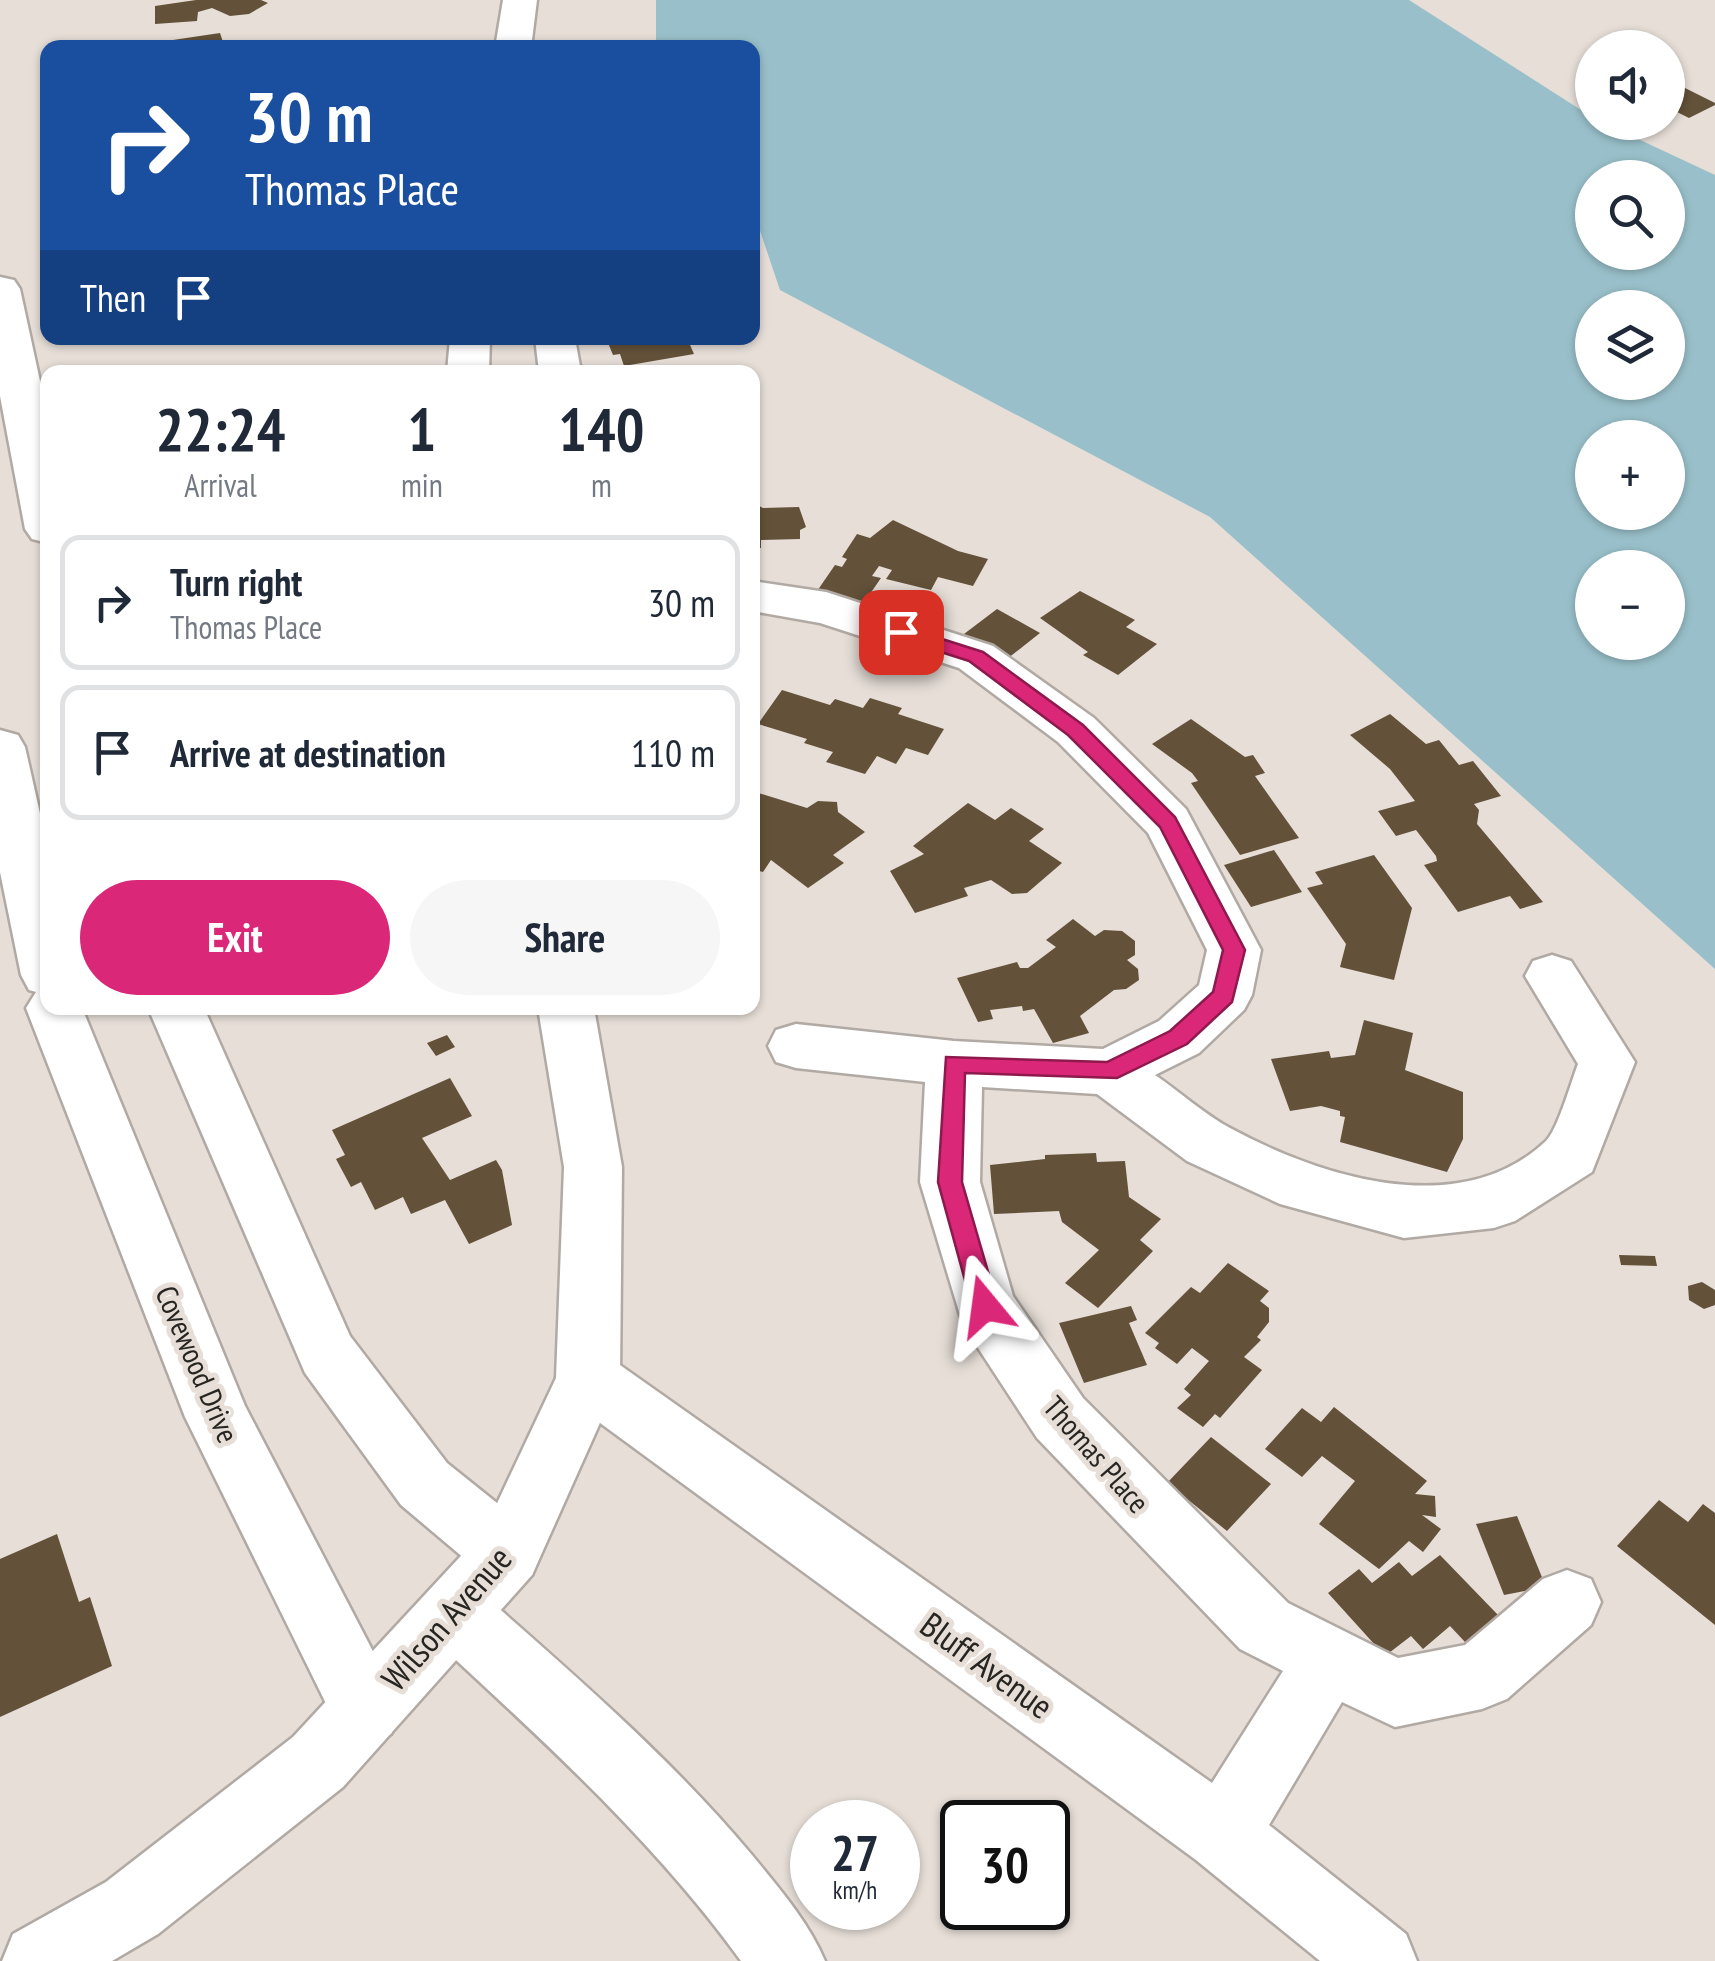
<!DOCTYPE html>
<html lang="en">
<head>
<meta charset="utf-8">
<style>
	body { margin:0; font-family:"PT Sans Narrow",sans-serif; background:#f6f6f7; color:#1f2937; height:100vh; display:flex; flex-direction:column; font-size:38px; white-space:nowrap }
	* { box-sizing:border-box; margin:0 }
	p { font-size:32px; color:#747a83 }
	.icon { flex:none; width:55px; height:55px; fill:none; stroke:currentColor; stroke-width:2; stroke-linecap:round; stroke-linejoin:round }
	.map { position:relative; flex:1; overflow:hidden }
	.sheet { position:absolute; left:40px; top:365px; width:720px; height:650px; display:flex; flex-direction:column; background:#fff; border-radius:20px; box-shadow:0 2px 8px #0004 }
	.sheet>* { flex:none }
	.top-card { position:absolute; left:40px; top:40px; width:720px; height:305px; border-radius:20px; box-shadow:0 2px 8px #0004; background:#1a4fa0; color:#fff; overflow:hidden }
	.tools { position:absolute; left:1575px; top:30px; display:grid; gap:20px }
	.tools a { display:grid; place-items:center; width:110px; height:110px; border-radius:50%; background:#fff; box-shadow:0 2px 8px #0004; font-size:50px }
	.speed { position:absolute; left:790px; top:1800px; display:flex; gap:20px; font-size:50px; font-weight:700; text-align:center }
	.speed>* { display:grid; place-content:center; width:130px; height:130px; border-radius:50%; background:#fff; box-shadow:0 2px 8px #0004; line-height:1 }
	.speed small { font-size:25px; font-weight:400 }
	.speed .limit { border:5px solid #111; border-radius:15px; background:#fff; color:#111 }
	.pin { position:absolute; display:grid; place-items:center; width:85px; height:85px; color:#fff; margin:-42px; border-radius:20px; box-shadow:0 5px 15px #0006 }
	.me { position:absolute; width:110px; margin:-55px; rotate:344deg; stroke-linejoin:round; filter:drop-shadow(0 0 8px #0008) }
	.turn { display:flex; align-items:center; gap:35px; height:210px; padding:0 40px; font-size:45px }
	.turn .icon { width:130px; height:130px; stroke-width:2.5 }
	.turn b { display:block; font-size:70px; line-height:85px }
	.then { display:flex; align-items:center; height:95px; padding:0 40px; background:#0003; gap:20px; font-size:38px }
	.eta { display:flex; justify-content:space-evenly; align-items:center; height:170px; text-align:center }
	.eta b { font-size:60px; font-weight:700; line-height:70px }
	.button { display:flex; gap:20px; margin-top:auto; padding:20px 40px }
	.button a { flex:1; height:115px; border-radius:60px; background:#db2777; color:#fff; font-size:40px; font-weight:700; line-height:115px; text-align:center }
	.button a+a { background:#f6f6f7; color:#1f2937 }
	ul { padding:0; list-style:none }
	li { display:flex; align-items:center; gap:30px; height:135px; margin:0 20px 15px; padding:0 20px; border:5px solid #e0e1e3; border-radius:20px }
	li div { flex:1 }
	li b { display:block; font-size:38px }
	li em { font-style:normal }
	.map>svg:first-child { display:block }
	.water { fill:#99c0ca; fill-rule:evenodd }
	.building { fill:#635139 }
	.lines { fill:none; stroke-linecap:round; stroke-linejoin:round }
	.minor-casing { stroke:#b1a9a3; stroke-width:5 }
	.major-casing { stroke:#b1a9a3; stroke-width:5 }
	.minor { fill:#fff; fill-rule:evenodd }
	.major { fill:#fff; fill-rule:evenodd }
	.route { fill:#db2777; stroke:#8e194d; stroke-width:2.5 }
	.labels { text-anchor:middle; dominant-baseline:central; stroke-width:10; stroke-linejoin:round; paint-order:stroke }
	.street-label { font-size:30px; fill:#272522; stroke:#e6ded7 }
	.near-street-label { font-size:35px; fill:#272522; stroke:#e6ded7 }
</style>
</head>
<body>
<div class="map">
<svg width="1715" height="1961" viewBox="0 0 1715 1961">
	<rect width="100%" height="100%" fill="#e6ded7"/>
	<path class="water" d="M656 0H1409L1592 117V122L1604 123 1715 175V969L1210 517 780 290 753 210 752 48 661 47 656 40ZM1592 178H1668V252H1592ZM1592 308H1668V382H1592ZM1592 438H1668V512H1592ZM1592 568H1668V642H1592Z"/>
	<g class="building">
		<path d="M196 0H261L268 3 249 14 230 16 212 8 198 12 197 21 155 24V6Z"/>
		<path d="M220 33 225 48H167L166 41Z"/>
		<path d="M1675 83 1715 103V105L1689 118 1675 111 1668 115V86Z"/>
		<path d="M606 338H687L694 354 624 366 620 354 613 355Z"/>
		<path d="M752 502 763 508 799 507 806 527 800 530V539L761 540V548L752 549Z"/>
		<path d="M893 520 958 551 988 559 973 586 938 577 931 590 886 579 892 570 879 566 872 576 881 578 861 607 815 594 835 565 842 567 847 559 842 557 857 534 870 538Z"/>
		<path d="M1080 591 1135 620 1126 627 1157 644 1118 675 1083 655 1088 652 1040 618Z"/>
		<path d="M997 609 1040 633 1007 659 964 634Z"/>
		<path d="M782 690 830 705 835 699 863 708 870 698 902 708 898 714 944 729 928 755 906 748 896 764 877 756 865 774 826 762 833 752 804 743 807 739 758 724Z"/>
		<path d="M1390 714 1426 744 1439 740 1459 765 1473 761 1501 796 1474 804 1479 810 1477 824 1543 902 1520 909 1510 896 1458 912 1424 865 1437 861 1436 856 1416 830 1396 836 1378 811 1415 801 1390 769 1350 735Z"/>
		<path d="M1191 719 1245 757 1253 755 1265 773 1255 776 1299 838 1240 855 1191 783 1198 781 1192 773 1152 744Z"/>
		<path d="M752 791 807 808 818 801 837 802 838 812 865 832 833 855 844 863 808 888 771 860 763 872 752 869Z"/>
		<path d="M968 803 995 820 1011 808 1044 829 1029 841 1062 863 1027 893 1012 894 991 880 964 888 968 896 915 913 890 871 924 854 913 846Z"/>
		<path d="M1274 850 1302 892 1251 907 1224 865Z"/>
		<path d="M1374 855 1412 908 1394 980 1340 967 1346 944 1307 888 1323 884 1315 872Z"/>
		<path d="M1073 919 1095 936 1104 930 1122 931 1135 941V955L1127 960 1138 969 1139 980 1126 989 1114 990 1080 1016 1089 1033 1053 1043 1034 1009 1023 1011 1022 1006 990 1010 993 1019 978 1022 957 978 1017 962 1020 968H1028L1056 947 1046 940Z"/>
		<path d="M1364 1020 1413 1033 1405 1070 1463 1092V1139L1447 1172 1340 1142 1345 1117 1340 1116V1111L1321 1106 1290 1111 1271 1059 1329 1051 1331 1058 1355 1055Z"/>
		<path d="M447 1035 455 1047 436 1056 427 1043Z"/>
		<path d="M450 1078 472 1116 422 1138 450 1180 496 1160 502 1170 512 1225 469 1244 445 1200 411 1214 403 1197 375 1210 361 1182 351 1187 336 1159 345 1155 332 1130Z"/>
		<path d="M1096 1153 1097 1162 1125 1161 1129 1197 1161 1219 1140 1240 1153 1251 1098 1308 1065 1283 1099 1250 1062 1222 1059 1211 994 1214 990 1165 1045 1159V1155Z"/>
		<path d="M1619 1255 1655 1256 1657 1266 1621 1265Z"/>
		<path d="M1228 1263 1269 1291 1260 1301 1269 1308V1322L1257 1337 1261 1340 1244 1357 1262 1370 1220 1418 1215 1414 1203 1427 1177 1408 1191 1395 1184 1389 1209 1361 1192 1348 1177 1364 1155 1348 1159 1343 1145 1333 1191 1287 1200 1293Z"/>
		<path d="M1702 1282 1715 1290V1305L1704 1309 1689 1300 1688 1286Z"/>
		<path d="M1131 1306 1137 1320 1129 1323 1147 1365 1084 1383 1059 1323Z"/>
		<path d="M1334 1407 1427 1481 1415 1494 1435 1496 1436 1517 1422 1515 1441 1529 1423 1552 1409 1541 1379 1569 1319 1524 1355 1481 1322 1456 1302 1477 1265 1449 1302 1408 1321 1422Z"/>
		<path d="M1211 1437 1271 1484 1227 1531 1167 1483Z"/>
		<path d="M1659 1500 1688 1522 1703 1504 1715 1513V1625L1617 1546Z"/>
		<path d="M1517 1516 1546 1587 1504 1595 1476 1524Z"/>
		<path d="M57 1534 79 1602 90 1597 112 1666 0 1717V1559Z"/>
		<path d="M1440 1555 1498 1615 1465 1642 1450 1626 1423 1649 1411 1636 1385 1656 1328 1593 1359 1569 1372 1583 1399 1562 1412 1576Z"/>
	</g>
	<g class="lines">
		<g class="minor-casing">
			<g id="minor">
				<path d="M0 277 14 280 20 289 48 418V543L32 539 25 529 0 396Z"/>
				<path d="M535 338H575L581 372H539Z"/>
				<path d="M752 581 826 592 993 646 1094 718 1186 809 1261 950 1252 995 1244 1010 1199 1053 1155 1075C1180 1092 1204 1114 1230 1128 1321 1177 1460 1222 1546 1141 1558 1129 1571 1082 1578 1064L1525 976 1533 961 1552 955 1571 961 1635 1062 1592 1172 1515 1221 1494 1228 1404 1238 1280 1204 1187 1161 1097 1094 982 1087 980 1182 1013 1296 1083 1398 1288 1603 1398 1658 1465 1645 1543 1579 1567 1570 1591 1579 1601 1602 1591 1625 1507 1699 1482 1709 1395 1727 1342 1702 1269 1825 1406 1934 1417 1961H1320L1196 1860 566 1398 556 1378 566 1358 588 1350 610 1358 1212 1783 1283 1671 1240 1649 1037 1438 963 1325 920 1182 925 1082 796 1068 776 1062 768 1046 776 1030 796 1024 954 1041 1103 1049 1159 1021 1199 985 1207 950 1148 833 1058 742 959 668 820 623 752 611Z"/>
				<path d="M0 730 18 735 25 747 48 849V1008H82L245 1406 391 1686 401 1710 391 1734 366 1744 341 1734 185 1417 26 1008 36 992 29 990 21 975 0 872Z"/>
				<path d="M148 1008H204L350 1336 447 1463 532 1531 541 1553 532 1575 508 1584 484 1575 401 1505 305 1373Z"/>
				<path d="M454 1581 478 1590C573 1674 670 1757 752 1855 779 1888 808 1921 825 1961H741C653 1839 540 1738 430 1636L420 1613 430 1590Z"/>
			</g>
		</g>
		<g class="major-casing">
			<g id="major">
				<path d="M503 0H537L531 48H495Z"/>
				<path d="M450 338H490L489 372H447Z"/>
				<path d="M538 1008H594L622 1167 620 1378 532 1575 343 1787 158 1934 112 1961H2L13 1934 106 1882 293 1737 484 1531 556 1378 564 1167Z"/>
			</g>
		</g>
		<use href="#minor" class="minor"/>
		<use href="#major" class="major"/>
	</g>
	<path class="route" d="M901 626 983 652 1083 725 1175 817 1245 950 1232 1002 1187 1044 1117 1078 965 1073 962 1182 998 1306 985 1317 972 1306 938 1182 946 1057 1107 1062 1170 1031 1213 992 1223 950 1160 827 1068 735 969 661 894 637V628Z"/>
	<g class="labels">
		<g class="street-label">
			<text transform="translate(198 1364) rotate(67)">Covewood Drive</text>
			<text transform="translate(1097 1454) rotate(49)">Thomas Place</text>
		</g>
		<g class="near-street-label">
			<text transform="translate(446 1618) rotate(-49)">Wilson Avenue</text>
			<text transform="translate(987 1665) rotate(36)">Bluff Avenue</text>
		</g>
	</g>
</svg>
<div class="tools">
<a><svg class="icon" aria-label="sound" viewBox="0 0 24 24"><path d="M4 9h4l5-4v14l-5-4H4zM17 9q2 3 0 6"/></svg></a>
<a><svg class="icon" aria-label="search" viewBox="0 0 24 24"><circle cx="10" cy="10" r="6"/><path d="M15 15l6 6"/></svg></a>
<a><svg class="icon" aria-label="layers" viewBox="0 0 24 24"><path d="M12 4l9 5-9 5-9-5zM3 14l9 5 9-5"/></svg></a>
<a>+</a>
<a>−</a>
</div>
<div class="speed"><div>27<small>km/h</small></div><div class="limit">30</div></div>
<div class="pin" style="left:901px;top:632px;background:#d93025"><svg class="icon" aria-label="arrive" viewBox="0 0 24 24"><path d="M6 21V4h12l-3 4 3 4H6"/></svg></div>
<svg class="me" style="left:985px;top:1306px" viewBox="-20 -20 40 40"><path d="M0-17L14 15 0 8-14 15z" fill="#db2777" stroke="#fff" stroke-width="4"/></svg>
<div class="top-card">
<div class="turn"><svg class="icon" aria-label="right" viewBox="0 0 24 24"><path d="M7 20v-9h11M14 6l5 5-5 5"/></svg><div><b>30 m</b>Thomas Place</div></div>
<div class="then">Then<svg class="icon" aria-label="arrive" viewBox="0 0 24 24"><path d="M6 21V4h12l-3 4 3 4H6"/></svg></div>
</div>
<section class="sheet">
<div class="eta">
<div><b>22:24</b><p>Arrival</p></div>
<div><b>1</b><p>min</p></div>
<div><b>140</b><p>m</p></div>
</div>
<ul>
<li><svg class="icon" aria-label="right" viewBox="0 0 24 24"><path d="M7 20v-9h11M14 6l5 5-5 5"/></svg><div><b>Turn right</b><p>Thomas Place</p></div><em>30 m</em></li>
<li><svg class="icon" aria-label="arrive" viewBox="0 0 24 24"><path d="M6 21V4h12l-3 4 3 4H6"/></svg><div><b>Arrive at destination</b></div><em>110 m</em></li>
</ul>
<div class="button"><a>Exit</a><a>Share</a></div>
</section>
</div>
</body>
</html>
